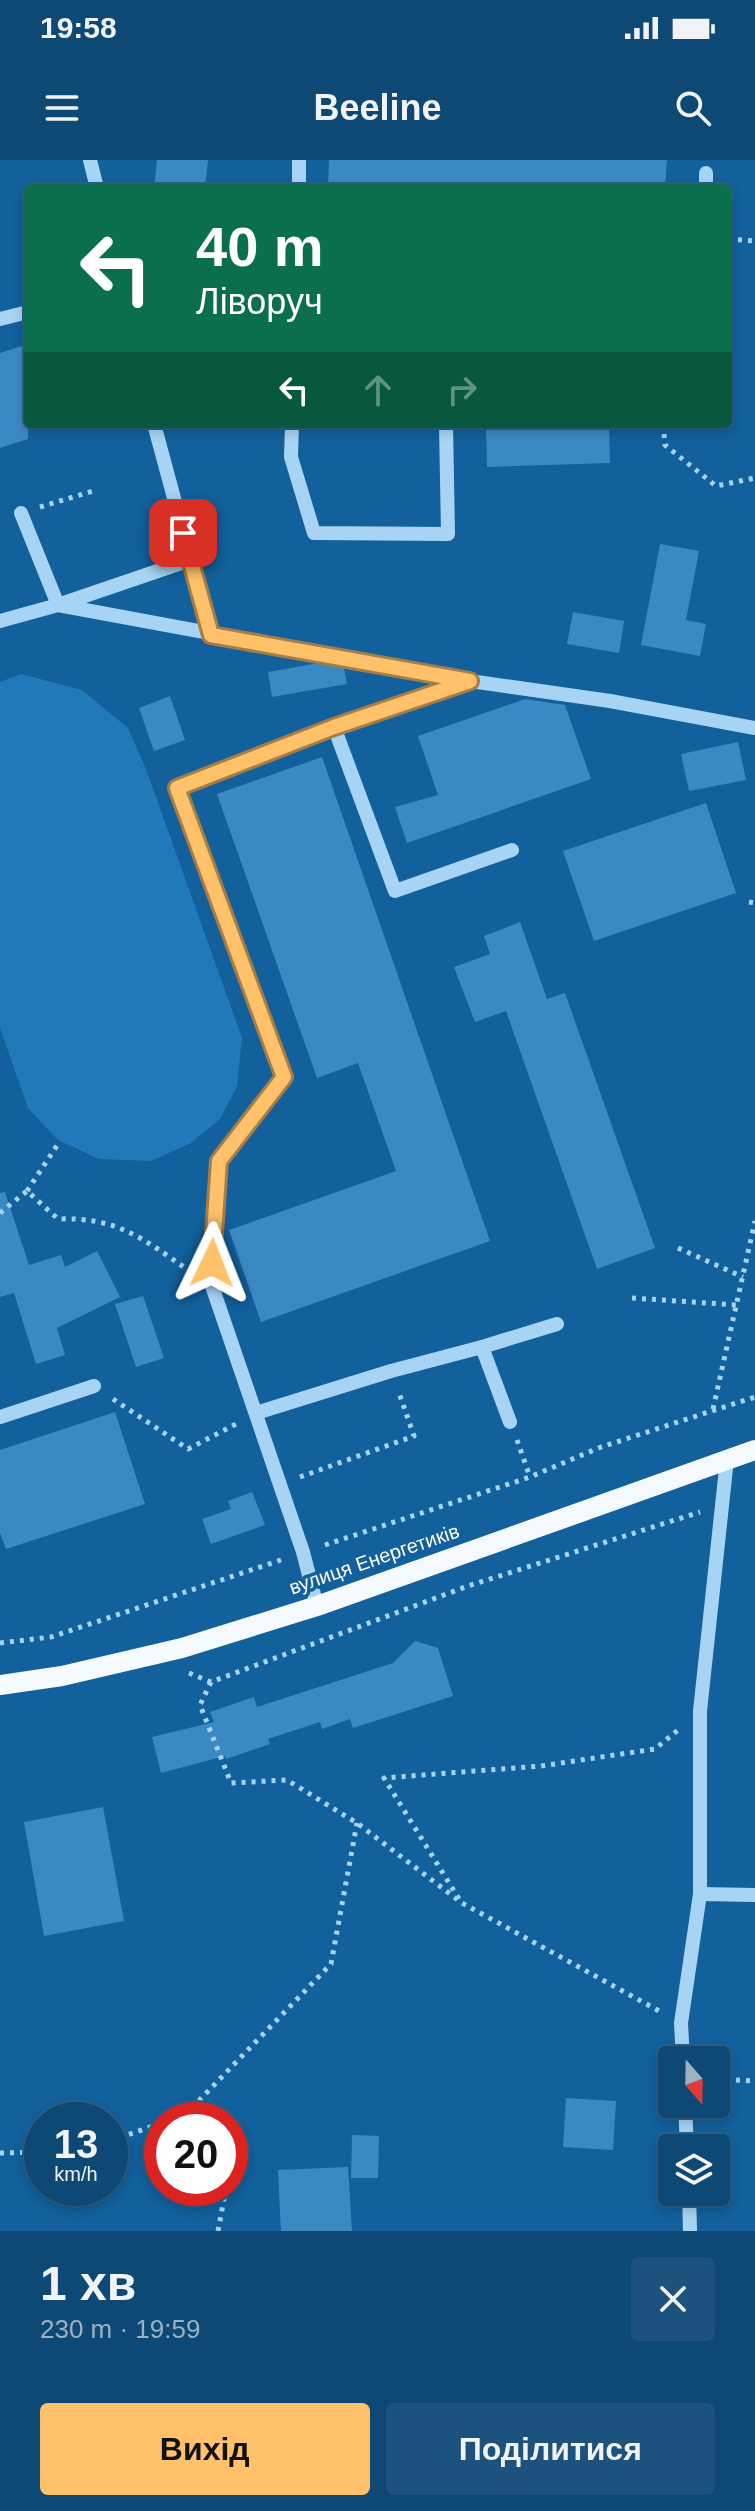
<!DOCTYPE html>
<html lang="uk">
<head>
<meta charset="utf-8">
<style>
	body { margin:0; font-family:Helvetica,sans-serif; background:#1c527d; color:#f1f3f6; height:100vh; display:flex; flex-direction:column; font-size:30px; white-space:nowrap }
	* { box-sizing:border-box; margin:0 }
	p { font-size:26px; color:#9bb2c5 }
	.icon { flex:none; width:44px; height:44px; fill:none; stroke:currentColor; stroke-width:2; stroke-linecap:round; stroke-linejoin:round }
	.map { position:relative; height:2071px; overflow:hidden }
	.panel { display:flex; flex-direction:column; background:#0e4875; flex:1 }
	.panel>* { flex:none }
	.top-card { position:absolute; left:24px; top:24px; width:708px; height:244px; border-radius:8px; box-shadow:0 4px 12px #0003,0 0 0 2px #2e6087; background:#0b6e4f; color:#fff; overflow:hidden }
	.needle { width:52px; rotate:160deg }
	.controls { position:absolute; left:658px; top:1886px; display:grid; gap:16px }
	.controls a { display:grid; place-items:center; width:72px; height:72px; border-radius:8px; background:#0e4875; box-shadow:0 4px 12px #0003,0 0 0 2px #2e6087; font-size:40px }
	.speed { position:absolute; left:24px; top:1942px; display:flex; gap:16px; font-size:40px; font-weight:700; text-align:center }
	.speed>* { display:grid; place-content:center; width:104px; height:104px; border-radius:50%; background:#0e4875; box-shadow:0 4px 12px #0003,0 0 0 2px #2e6087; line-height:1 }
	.speed small { font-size:20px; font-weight:400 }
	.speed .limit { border:12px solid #d22; background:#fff; color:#111 }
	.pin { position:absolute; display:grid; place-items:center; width:68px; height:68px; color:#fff; margin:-34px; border-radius:16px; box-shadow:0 4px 12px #0006 }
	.me { position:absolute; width:88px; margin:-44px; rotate:2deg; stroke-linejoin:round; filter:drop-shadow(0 0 6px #0008) }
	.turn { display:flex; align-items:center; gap:28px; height:168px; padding:0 40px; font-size:36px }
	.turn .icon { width:104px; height:104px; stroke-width:2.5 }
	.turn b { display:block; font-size:56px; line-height:68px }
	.lanes { display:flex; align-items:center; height:76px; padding:0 40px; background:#0003; justify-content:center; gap:40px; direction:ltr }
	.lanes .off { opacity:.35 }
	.round { display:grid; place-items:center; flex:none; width:84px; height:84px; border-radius:8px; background:#1c527d }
	.head { display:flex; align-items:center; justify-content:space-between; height:136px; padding:0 40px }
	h1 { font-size:48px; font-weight:800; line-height:60px }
	.button { display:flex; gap:16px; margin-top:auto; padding:16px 40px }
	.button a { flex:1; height:92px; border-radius:8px; background:#ffc16a; color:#111; font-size:32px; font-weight:800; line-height:92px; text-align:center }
	.button a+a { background:#1c527d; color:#f1f3f6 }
	.status { display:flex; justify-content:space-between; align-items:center; height:56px; padding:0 40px; background:#0e4875; direction:ltr }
	.status svg { height:22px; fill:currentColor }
	header { display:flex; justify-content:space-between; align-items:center; height:104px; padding:0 40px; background:#0e4875; font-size:36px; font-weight:800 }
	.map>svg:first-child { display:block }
	.green { fill:#2179b9 }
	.building { fill:#3b89c3 }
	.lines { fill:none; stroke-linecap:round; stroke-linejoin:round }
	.path { stroke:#a7d4f4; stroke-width:5; stroke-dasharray:4 6; stroke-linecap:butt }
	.minor { stroke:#a7d4f4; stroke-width:14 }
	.major { stroke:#f4faff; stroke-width:20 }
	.route-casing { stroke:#a67d45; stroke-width:20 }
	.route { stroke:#ffc16a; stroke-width:14 }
	.labels { text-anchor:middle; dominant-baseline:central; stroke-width:7; stroke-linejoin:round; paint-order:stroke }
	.street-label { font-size:20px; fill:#fff; stroke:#12609c }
</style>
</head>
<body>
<div class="status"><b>19:58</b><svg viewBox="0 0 49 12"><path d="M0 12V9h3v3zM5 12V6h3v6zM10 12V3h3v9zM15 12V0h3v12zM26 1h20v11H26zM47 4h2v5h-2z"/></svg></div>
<header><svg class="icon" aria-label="menu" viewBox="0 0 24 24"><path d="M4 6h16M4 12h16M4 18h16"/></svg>Beeline<svg class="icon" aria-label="search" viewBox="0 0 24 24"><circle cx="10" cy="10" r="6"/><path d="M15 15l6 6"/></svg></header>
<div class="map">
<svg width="755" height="2071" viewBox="0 0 755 2071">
	<rect width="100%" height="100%" fill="#12609c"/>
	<path class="green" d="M21 514 82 530 128 568 146 609 242 878 237 926 220 959 191 983 151 1001 99 999 58 980 28 948 0 868V522Z"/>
	<g class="building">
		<path d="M157 0H208L205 28H154Z"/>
		<path d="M329 0H667L665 28H328Z"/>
		<path d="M28 184V279L0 288V193Z"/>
		<path d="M486 264H609L610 303 487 307Z"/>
		<path d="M660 384 699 391 686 460 706 464 700 496 641 485Z"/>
		<path d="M573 452 624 461 619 493 567 484Z"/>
		<path d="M319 503 344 508 347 524 272 537 268 512Z"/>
		<path d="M170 536 185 580 154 591 139 548Z"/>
		<path d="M525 539 565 545 591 619 407 683 395 647 438 635 418 576Z"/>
		<path d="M738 582 746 620 689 631 681 594Z"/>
		<path d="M322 597 490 1081 261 1162 229 1070 396 1011 358 903 317 918 217 634Z"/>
		<path d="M706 643 736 733 594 781 563 691Z"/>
		<path d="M520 762 547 839 565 833 655 1088 597 1109 506 851 475 862 454 807 490 794 484 776Z"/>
		<path d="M5 1032 29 1105 61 1095 65 1107 97 1091 120 1137 57 1168 65 1195 36 1204 14 1133 0 1137V1033Z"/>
		<path d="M143 1136 164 1198 136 1207 115 1144Z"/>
		<path d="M115 1252 145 1344 6 1389 0 1373V1290Z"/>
		<path d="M252 1332 265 1365 211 1384 202 1359 231 1349 228 1341Z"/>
		<path d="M415 1481 438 1488 453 1536 353 1568 350 1559 322 1569 320 1562 268 1579 270 1584 226 1599 225 1596 161 1613 152 1577 214 1562 210 1552 254 1537 257 1547 393 1503Z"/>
		<path d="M103 1647 124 1761 44 1776 24 1662Z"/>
		<path d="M566 1938 616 1941 613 1990 563 1987Z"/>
		<path d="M352 1975 379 1976 378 2018H351Z"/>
		<path d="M348 2007 352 2071H281L278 2010Z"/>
	</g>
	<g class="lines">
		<g class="path">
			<path d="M728 79 755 81"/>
			<path d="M663 264 665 285 716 326 755 318"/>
			<path d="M40 347 93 331"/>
			<path d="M749 742 755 743"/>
			<path d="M27 1031 60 981"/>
			<path d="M0 1053 27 1031 58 1059C117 1057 142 1078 188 1110"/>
			<path d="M678 1088 743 1117"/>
			<path d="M632 1138 737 1145"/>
			<path d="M113 1239 188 1289 238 1263"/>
			<path d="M713 1249 755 1061"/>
			<path d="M517 1280 530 1317"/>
			<path d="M300 1317 414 1276 398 1230"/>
			<path d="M325 1385 530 1317 601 1287 755 1237"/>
			<path d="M0 1483 51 1477 281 1400"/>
			<path d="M189 1513 211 1522 468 1426 700 1352"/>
			<path d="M211 1522 200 1545 231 1623 287 1620 357 1663 462 1743 661 1852"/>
			<path d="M459 1739 384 1618 541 1606 655 1589 678 1570"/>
			<path d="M716 1919 755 1921"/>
			<path d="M185 1955 331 1804 357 1663"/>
			<path d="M171 1960 185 1955 210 1960"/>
			<path d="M230 1969 238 1973 230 2010"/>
			<path d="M110 1981 162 1963"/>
			<path d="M0 1993 42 1992"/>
			<path d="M218 2071 226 2028"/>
		</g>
		<g class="minor">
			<path d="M90 0 97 28"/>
			<path d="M299 28V0"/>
			<path d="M706 28V13"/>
			<path d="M0 159 28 152"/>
			<path d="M154 264 211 475"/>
			<path d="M292 264 291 297 314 373 448 374 446 264"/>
			<path d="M21 353 58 445 470 521 610 541 755 568"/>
			<path d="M0 461 58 445 190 400"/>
			<path d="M334 567 466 522"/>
			<path d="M482 1187 557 1164"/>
			<path d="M256 1253 391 1211 482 1187 510 1262"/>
			<path d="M0 1257 94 1226"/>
			<path d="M317 1446 303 1392 212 1126V1081L219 1001 284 917 177 628 334 567 395 731 512 690"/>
			<path d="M700 1734 755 1735"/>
			<path d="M683 1900 681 1863 700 1734V1551L727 1299"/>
			<path d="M685 1944 687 1988"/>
			<path d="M689 2032 690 2071"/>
		</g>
		<path class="major" d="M0 1525 62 1516 182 1488 317 1446 755 1290"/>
	</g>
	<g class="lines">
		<g class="route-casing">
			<path id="route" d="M183 373 211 475 470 521 334 567 177 628 284 917 219 1001 212 1103"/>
		</g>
		<use href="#route" class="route"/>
	</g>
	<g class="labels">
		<g class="street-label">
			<text transform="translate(374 1399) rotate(-19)">вулиця Енергетиків</text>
		</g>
	</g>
</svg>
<div class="controls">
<a><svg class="needle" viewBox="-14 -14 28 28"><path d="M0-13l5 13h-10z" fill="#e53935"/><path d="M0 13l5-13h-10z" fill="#9bb2c5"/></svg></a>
<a><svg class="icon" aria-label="layers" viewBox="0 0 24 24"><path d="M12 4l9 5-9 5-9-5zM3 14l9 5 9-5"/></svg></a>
</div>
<div class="speed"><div>13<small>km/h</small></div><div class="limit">20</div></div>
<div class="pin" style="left:183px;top:373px;background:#d93025"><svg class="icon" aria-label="arrive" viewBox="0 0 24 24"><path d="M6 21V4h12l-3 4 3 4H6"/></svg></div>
<svg class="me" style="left:212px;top:1103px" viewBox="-20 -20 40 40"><path d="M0-17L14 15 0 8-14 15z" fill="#ffc16a" stroke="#fff" stroke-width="4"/></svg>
<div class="top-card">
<div class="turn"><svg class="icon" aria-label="left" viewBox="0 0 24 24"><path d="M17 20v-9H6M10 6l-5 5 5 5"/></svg><div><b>40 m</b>Ліворуч</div></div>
<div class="lanes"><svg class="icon" aria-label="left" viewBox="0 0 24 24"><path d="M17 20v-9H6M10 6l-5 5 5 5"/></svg><svg class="icon off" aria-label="ahead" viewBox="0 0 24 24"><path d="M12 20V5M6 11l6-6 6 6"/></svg><svg class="icon off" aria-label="right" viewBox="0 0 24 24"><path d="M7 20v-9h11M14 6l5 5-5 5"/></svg></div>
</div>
</div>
<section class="panel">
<div class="head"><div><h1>1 хв</h1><p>230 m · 19:59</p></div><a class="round"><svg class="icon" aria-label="close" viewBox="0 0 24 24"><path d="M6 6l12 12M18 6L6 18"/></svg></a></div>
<div class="button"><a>Вихід</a><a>Поділитися</a></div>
</section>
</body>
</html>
